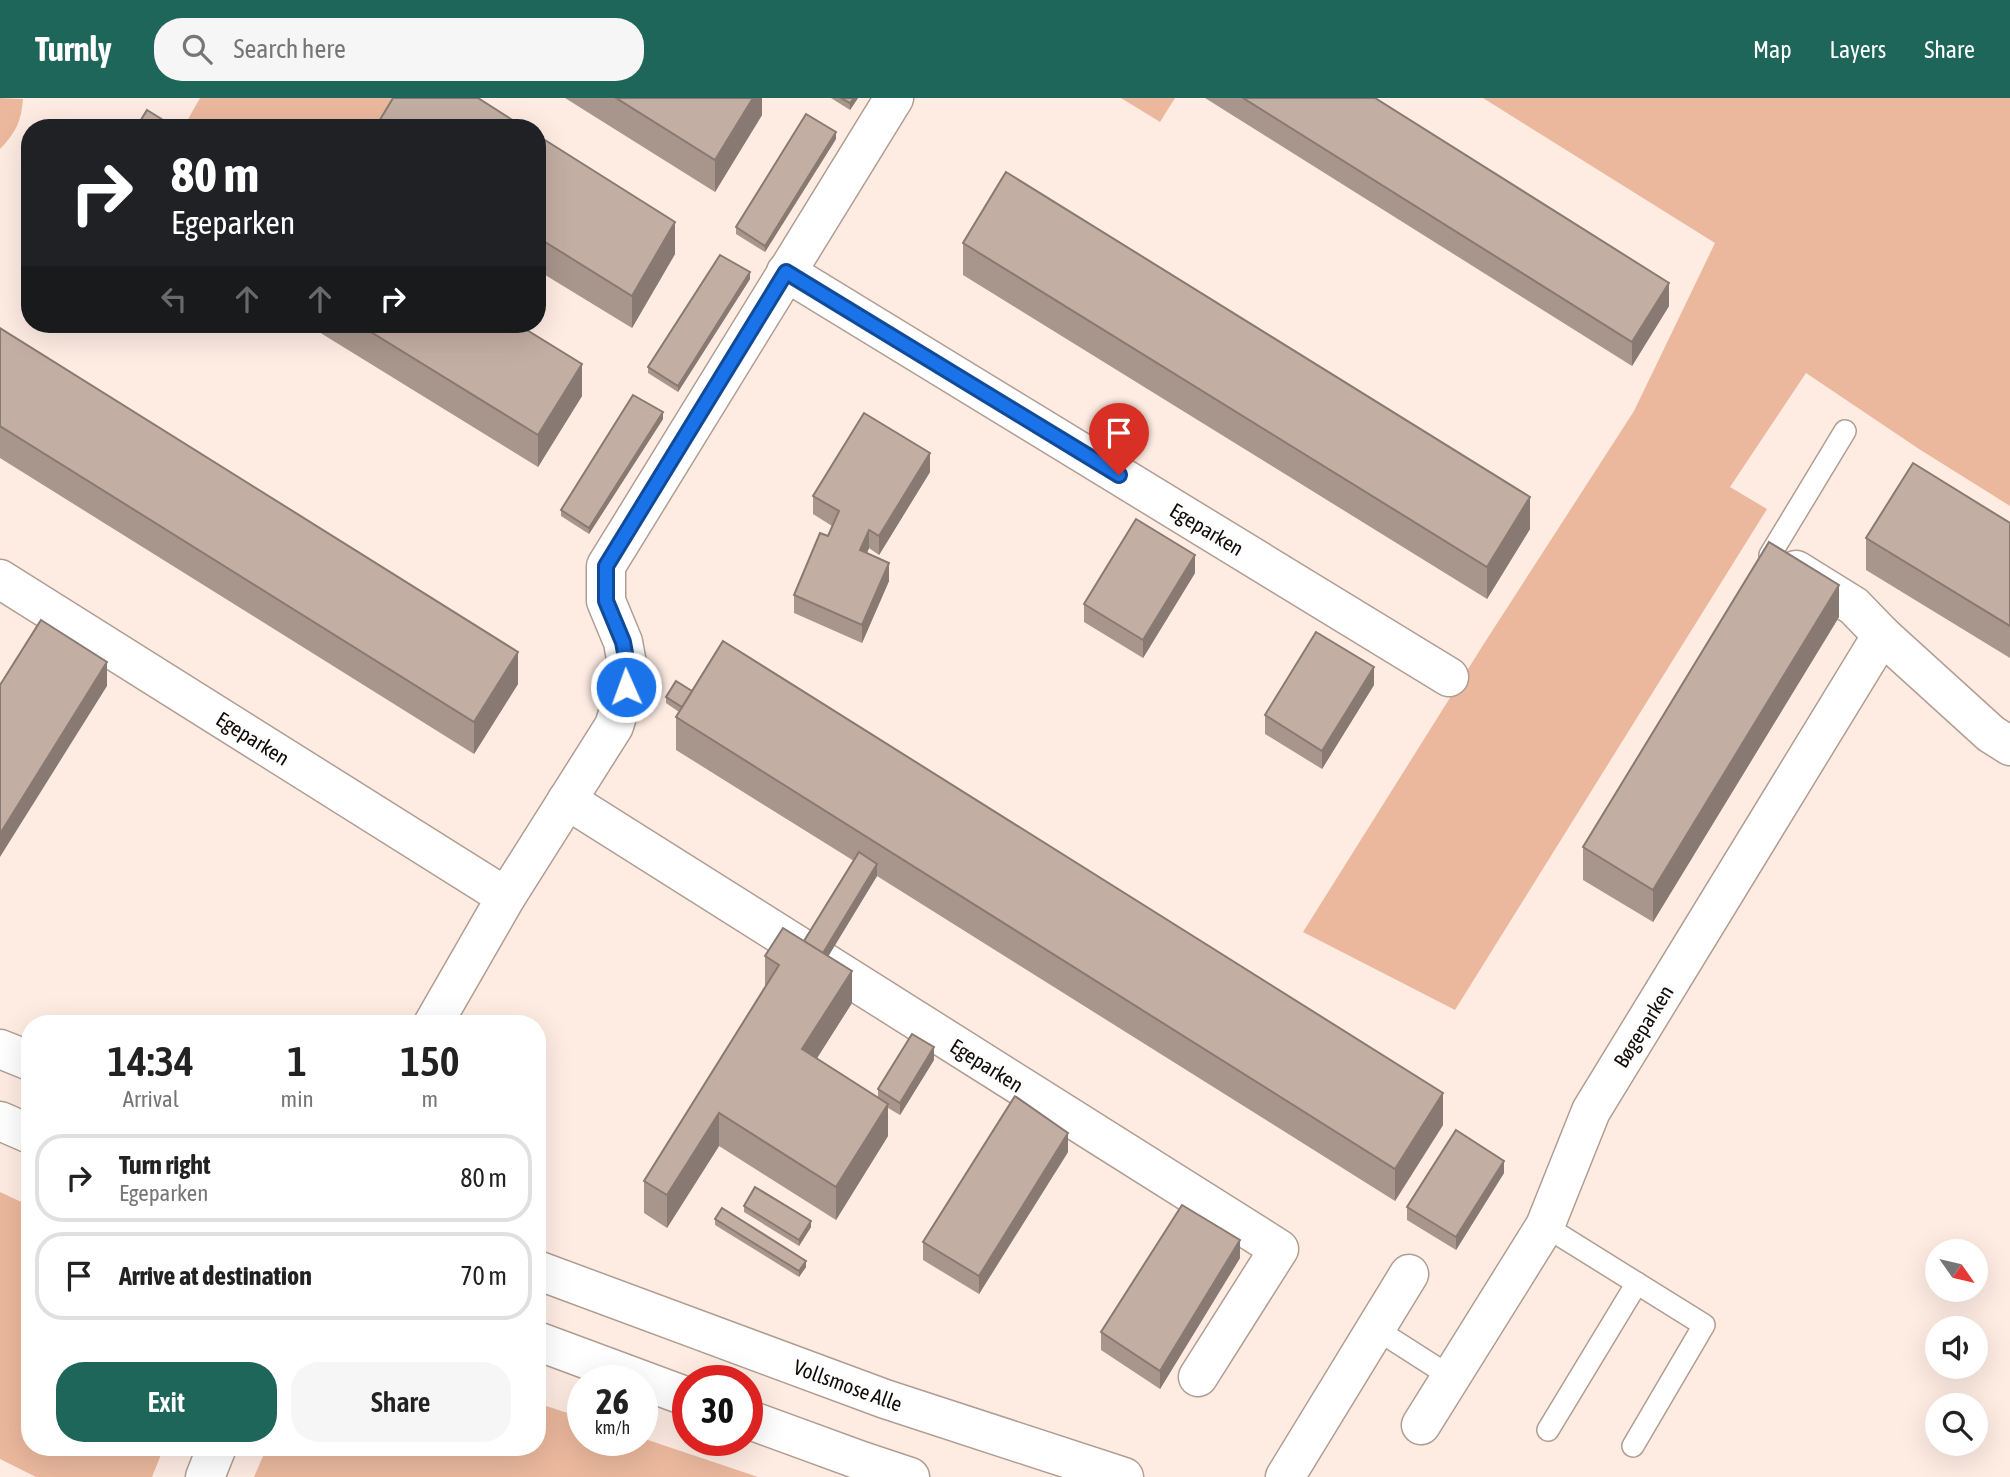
<!DOCTYPE html>
<html lang="en">
<head>
<meta charset="utf-8">
<style>
	body { margin:0; font-family:"Asap Condensed",sans-serif; background:#f6f6f6; color:#222; height:100vh; display:flex; flex-direction:column; font-size:26px; white-space:nowrap }
	* { box-sizing:border-box; margin:0 }
	p { font-size:23px; color:#767676 }
	.icon { flex:none; width:38px; height:38px; fill:none; stroke:currentColor; stroke-width:2; stroke-linecap:round; stroke-linejoin:round }
	.map { position:relative; flex:1; overflow:hidden }
	.sheet { position:absolute; left:21px; top:917px; width:525px; height:441px; display:flex; flex-direction:column; background:#fff; border-radius:28px; box-shadow:0 7px 28px #0002 }
	.sheet>* { flex:none }
	.guide { position:absolute; left:21px; top:21px; width:525px; height:214px; border-radius:28px; box-shadow:0 7px 28px #0002; background:#202124; color:#fff; overflow:hidden }
	.needle { width:46px; rotate:124deg }
	.controls { position:absolute; left:1925px; top:1141px; display:grid; gap:14px }
	.controls a { display:grid; place-items:center; width:63px; height:63px; border-radius:50%; background:#fff; box-shadow:0 7px 28px #0002; font-size:35px }
	.speed { position:absolute; left:567px; top:1267px; display:flex; gap:14px; font-size:35px; font-weight:700; text-align:center }
	.speed>* { display:grid; place-content:center; width:91px; height:91px; border-radius:50%; background:#fff; box-shadow:0 7px 28px #0002; line-height:1 }
	.speed small { font-size:18px; font-weight:400 }
	.speed .limit { border:10px solid #d22; background:#fff; color:#111 }
	.pin { position:absolute; display:grid; place-items:center; width:60px; height:60px; color:#fff; margin:-72px -30px; border-radius:50% 50% 50% 0; rotate:-45deg; box-shadow:0 0 7px #0007 }
	.pin .icon { rotate:45deg }
	.me { position:absolute; width:77px; margin:-38px; rotate:358deg; stroke-linejoin:round; filter:drop-shadow(0 0 5px #0008) }
	.turn { display:flex; align-items:center; gap:24px; height:147px; padding:0 35px; font-size:32px }
	.turn .icon { width:91px; height:91px; stroke-width:2.5 }
	.turn b { display:block; font-size:49px; line-height:60px }
	.lanes { display:flex; align-items:center; height:66px; padding:0 35px; background:#0003; justify-content:center; gap:35px; direction:ltr }
	.lanes .off { opacity:.35 }
	.eta { display:flex; justify-content:space-evenly; align-items:center; height:119px; text-align:center }
	.eta b { font-size:42px; font-weight:600; line-height:49px }
	.cta { display:flex; gap:14px; margin-top:auto; padding:14px 35px }
	.cta a { flex:1; height:80px; border-radius:28px; background:#1e655a; color:#fff; font-size:28px; font-weight:600; line-height:80px; text-align:center }
	.cta a+a { background:#f6f6f6; color:#222 }
	ul { padding:0; list-style:none }
	li { display:flex; align-items:center; gap:21px; height:88px; margin:0 14px 10px; padding:0 21px; border:4px solid #e0e0e0; border-radius:28px }
	li div { flex:1 }
	li b { display:block; font-size:26px }
	li em { font-style:normal }
	header { display:flex; align-items:center; gap:42px; box-sizing:border-box; height:98px; padding:0 35px; background:#1e655a; color:#fff }
	header strong { font-size:33px }
	nav { display:flex; gap:38px; margin-inline-start:auto; font-size:24px }
	.search { width:490px; height:63px; background:#f6f6f6; display:flex; align-items:center; gap:18px; box-sizing:border-box; padding:0 24px; border-radius:28px; color:#767676; font-size:26px }
	.map>svg:first-child { display:block }
	.green { fill:#ebb89d }
	.lines { fill:none; stroke-linecap:round; stroke-linejoin:round }
	.service-casing { stroke:#b19d92; stroke-width:24 }
	.minor-casing { stroke:#b19d92; stroke-width:41 }
	.tertiary-casing { stroke:#b19d92; stroke-width:41 }
	.service { stroke:#fff; stroke-width:21 }
	.minor { stroke:#fff; stroke-width:38 }
	.tertiary { stroke:#fff; stroke-width:38 }
	.wall { fill:#a8968c }
	.shaded-wall { fill:#887a72 }
	.building { fill:#c3aea3; stroke:#887a72; stroke-width:2 }
	.route-casing { stroke:#114b97; stroke-width:18 }
	.route { stroke:#1a73e8; stroke-width:12 }
	.labels { text-anchor:middle; dominant-baseline:central; stroke-width:6; stroke-linejoin:round; paint-order:stroke }
	.street-label { font-size:21px; fill:#120c08; stroke:#fdfdfd }
</style>
</head>
<body>
<header>
<strong>Turnly</strong>
<div class="search"><svg class="icon" aria-label="search" viewBox="0 0 24 24"><circle cx="10" cy="10" r="6"/><path d="M15 15l6 6"/></svg>Search here</div>
<nav><a>Map</a><a>Layers</a><a>Share</a></nav>
</header>
<div class="map">
<svg width="2010" height="1379" viewBox="0 0 2010 1379">
	<rect width="100%" height="100%" fill="#feece3"/>
	<g class="green">
		<path d="M0 0 23 1C21 24 16 34 0 51Z"/>
		<path d="M200 0H392L374 30H183Z"/>
		<path d="M1121 0H1175L1160 24Z"/>
		<path d="M1483 0H2010V408L1919 351 1806 275 1730 389 1767 411 1455 912 1303 834 1485 544 1634 313 1715 145Z"/>
		<path d="M0 1094 30 1108V1349H164L152 1379H36L0 1361Z"/>
		<path d="M537 1305 583 1320V1342H642V1340L758 1379H254L267 1349H537Z"/>
	</g>
	<g class="lines">
		<g class="service-casing">
			<g id="service">
				<path d="M1770 457 1845 333"/>
				<path d="M1545 1128 1704 1227 1633 1348"/>
				<path d="M1376 1231 1451 1279"/>
				<path d="M1548 1332 1637 1185"/>
			</g>
		</g>
		<g class="minor-casing">
			<g id="minor">
				<path d="M786 174 1449 579"/>
				<path d="M1796 472 1854 508 1882 537"/>
				<path d="M0 481 506 799"/>
				<path d="M567 702 1279 1151 1198 1279"/>
				<path d="M433 926 506 799 614 628 626 589 627 566 623 544 606 503V468L894 0"/>
				<path d="M1421 1327 1545 1128 1591 1013 1882 537 1991 636 2010 648"/>
				<path d="M205 1379 217 1349"/>
				<path d="M1285 1379 1409 1176"/>
			</g>
		</g>
		<g class="tertiary-casing">
			<g id="tertiary">
				<path d="M0 951 30 963"/>
				<path d="M0 1023 30 1036"/>
				<path d="M537 1172 885 1301 1124 1379"/>
				<path d="M537 1243 688 1299"/>
				<path d="M747 1321 862 1363 910 1379"/>
			</g>
		</g>
		<use href="#service" class="service"/>
		<use href="#minor" class="minor"/>
		<use href="#tertiary" class="tertiary"/>
	</g>
	<g class="wall">
		<path d="M565 0H762V17L715 94Z"/>
		<path d="M831 0H858L850 12Z"/>
		<path d="M1205 0H1375L1669 208 1632 268Z"/>
		<path d="M537 37 675 156 632 230 537 172Z"/>
		<path d="M836 41 765 154 736 136V129Z"/>
		<path d="M963 145 1530 431 1487 501 963 177Z"/>
		<path d="M750 181 678 294 648 275V269Z"/>
		<path d="M258 226H276L271 234Z"/>
		<path d="M306 226H517L582 298 538 369Z"/>
		<path d="M0 230 518 586 474 656 0 360Z"/>
		<path d="M663 321 589 436 561 418V412Z"/>
		<path d="M930 374 879 457 869 450 867 455 889 483 862 545 794 515V497L828 438 832 428 813 416V398Z"/>
		<path d="M2010 425V560L1866 472V440Z"/>
		<path d="M1195 475 1143 560 1084 524V506Z"/>
		<path d="M1839 519 1653 824 1583 782V749Z"/>
		<path d="M1374 587 1322 671 1265 636V617Z"/>
		<path d="M692 593 1443 1027 1395 1103 877 778 828 858 852 905 816 961 878 999V991L934 962 900 1017 888 1010V1038L836 1122 719 1048 667 1130 644 1115V1083L765 889V858L804 843 854 763 676 652V619L679 614 666 605V599Z"/>
		<path d="M1068 1054 979 1196 923 1162V1144Z"/>
		<path d="M1504 1075 1456 1152 1407 1122V1109Z"/>
		<path d="M744 1108 811 1129 799 1148 744 1114Z"/>
		<path d="M715 1121 806 1169 799 1179 715 1127Z"/>
		<path d="M1240 1160 1160 1291 1101 1252V1234Z"/>
	</g>
	<g class="shaded-wall">
		<path d="M753 0H762V17L715 94V62Z"/>
		<path d="M854 0H858L850 12V5Z"/>
		<path d="M836 34V41L765 154V148Z"/>
		<path d="M675 124V156L632 230V198Z"/>
		<path d="M750 174V181L678 294V288Z"/>
		<path d="M1669 185V208L1632 268V244Z"/>
		<path d="M271 226H276L271 234Z"/>
		<path d="M582 266V298L538 369V337Z"/>
		<path d="M663 314V321L589 436V430Z"/>
		<path d="M930 355V374L879 457V438Z"/>
		<path d="M1530 399V431L1487 501V469Z"/>
		<path d="M869 432V450L860 471V452Z"/>
		<path d="M1195 457V475L1143 560V542Z"/>
		<path d="M889 465V483L862 545V527Z"/>
		<path d="M1839 487V519L1653 824V792Z"/>
		<path d="M518 554V586L474 656V624Z"/>
		<path d="M107 564V588L0 759V736Z"/>
		<path d="M1374 569V587L1322 671V653Z"/>
		<path d="M877 766V778L814 882V869Z"/>
		<path d="M852 873V905L802 984V951Z"/>
		<path d="M934 949V962L900 1017V1005Z"/>
		<path d="M1443 995V1027L1395 1103V1071Z"/>
		<path d="M888 1006V1038L836 1122V1089Z"/>
		<path d="M719 1015V1048L667 1130V1097Z"/>
		<path d="M1068 1035V1054L979 1196V1178Z"/>
		<path d="M1504 1063V1075L1456 1152V1139Z"/>
		<path d="M811 1123V1129L799 1148V1142Z"/>
		<path d="M1240 1142V1160L1160 1291V1273Z"/>
		<path d="M806 1163V1169L799 1179V1173Z"/>
	</g>
	<g class="building">
		<path d="M393 0H478L525 30H375Z"/>
		<path d="M616 0H753L715 62Z"/>
		<path d="M841 0H854L850 5Z"/>
		<path d="M1243 0H1375L1669 185 1632 244Z"/>
		<path d="M147 12 176 30H136Z"/>
		<path d="M806 16 836 34 765 148 736 129Z"/>
		<path d="M537 37 675 124 632 198 537 139Z"/>
		<path d="M1006 74 1530 399 1487 469 963 145Z"/>
		<path d="M720 157 750 174 678 288 648 269Z"/>
		<path d="M358 226H517L582 266 538 337Z"/>
		<path d="M0 230 518 554 474 624 0 328Z"/>
		<path d="M633 297 663 314 589 430 561 412Z"/>
		<path d="M864 315 930 355 879 438 869 432 860 452 889 465 862 527 794 497 820 435 828 438 839 413 813 398Z"/>
		<path d="M1913 365 2010 425V528L1866 440Z"/>
		<path d="M1136 421 1195 457 1143 542 1084 506Z"/>
		<path d="M1769 444 1839 487 1653 792 1583 749Z"/>
		<path d="M41 522 107 564 0 736V587Z"/>
		<path d="M1316 534 1374 569 1322 653 1265 617Z"/>
		<path d="M723 543 1443 995 1395 1071 676 619Z"/>
		<path d="M676 583 692 593 682 609 666 599Z"/>
		<path d="M859 754 877 766 823 855 804 843Z"/>
		<path d="M783 830 852 873 802 951 888 1006 836 1089 719 1015 667 1097 644 1083 779 867 765 858Z"/>
		<path d="M912 936 934 949 900 1005 878 991Z"/>
		<path d="M1015 998 1068 1035 979 1178 923 1144Z"/>
		<path d="M1456 1032 1504 1063 1456 1139 1407 1109Z"/>
		<path d="M755 1089 811 1123 799 1142 744 1108Z"/>
		<path d="M1182 1107 1240 1142 1160 1273 1101 1234Z"/>
		<path d="M722 1110 806 1163 799 1173 715 1121Z"/>
	</g>
	<g class="lines">
		<g class="route-casing">
			<path id="route" d="M626 589 627 566 623 544 606 503V468L786 174 1119 377"/>
		</g>
		<use href="#route" class="route"/>
	</g>
	<g class="labels">
		<g class="street-label">
			<text transform="translate(1207 431) rotate(31)">Egeparken</text>
			<text transform="translate(253 640) rotate(32)">Egeparken</text>
			<text transform="translate(1643 928) rotate(-58)">Bøgeparken</text>
			<text transform="translate(987 967) rotate(32)">Egeparken</text>
			<text transform="translate(848 1287) rotate(20)">Vollsmose Alle</text>
		</g>
	</g>
</svg>
<div class="controls">
<a><svg class="needle" viewBox="-14 -14 28 28"><path d="M0-13l5 13h-10z" fill="#e53935"/><path d="M0 13l5-13h-10z" fill="#767676"/></svg></a>
<a><svg class="icon" aria-label="sound" viewBox="0 0 24 24"><path d="M4 9h4l5-4v14l-5-4H4zM17 9q2 3 0 6"/></svg></a>
<a><svg class="icon" aria-label="search" viewBox="0 0 24 24"><circle cx="10" cy="10" r="6"/><path d="M15 15l6 6"/></svg></a>
</div>
<div class="speed"><div>26<small>km/h</small></div><div class="limit">30</div></div>
<div class="pin" style="left:1119px;top:377px;background:#d93025"><svg class="icon" aria-label="arrive" viewBox="0 0 24 24"><path d="M6 21V4h12l-3 4 3 4H6"/></svg></div>
<svg class="me" style="left:626px;top:589px" viewBox="-20 -20 40 40"><circle r="17" fill="#1a73e8" stroke="#fff" stroke-width="3"/><path d="M0-11L8 9 0 5-8 9z" fill="#fff"/></svg>
<div class="guide">
<div class="turn"><svg class="icon" aria-label="right" viewBox="0 0 24 24"><path d="M7 20v-9h11M14 6l5 5-5 5"/></svg><div><b>80 m</b>Egeparken</div></div>
<div class="lanes"><svg class="icon off" aria-label="left" viewBox="0 0 24 24"><path d="M17 20v-9H6M10 6l-5 5 5 5"/></svg><svg class="icon off" aria-label="ahead" viewBox="0 0 24 24"><path d="M12 20V5M6 11l6-6 6 6"/></svg><svg class="icon off" aria-label="ahead" viewBox="0 0 24 24"><path d="M12 20V5M6 11l6-6 6 6"/></svg><svg class="icon" aria-label="right" viewBox="0 0 24 24"><path d="M7 20v-9h11M14 6l5 5-5 5"/></svg></div>
</div>
<section class="sheet">
<div class="eta">
<div><b>14:34</b><p>Arrival</p></div>
<div><b>1</b><p>min</p></div>
<div><b>150</b><p>m</p></div>
</div>
<ul>
<li><svg class="icon" aria-label="right" viewBox="0 0 24 24"><path d="M7 20v-9h11M14 6l5 5-5 5"/></svg><div><b>Turn right</b><p>Egeparken</p></div><em>80 m</em></li>
<li><svg class="icon" aria-label="arrive" viewBox="0 0 24 24"><path d="M6 21V4h12l-3 4 3 4H6"/></svg><div><b>Arrive at destination</b></div><em>70 m</em></li>
</ul>
<div class="cta"><a>Exit</a><a>Share</a></div>
</section>
</div>
</body>
</html>
